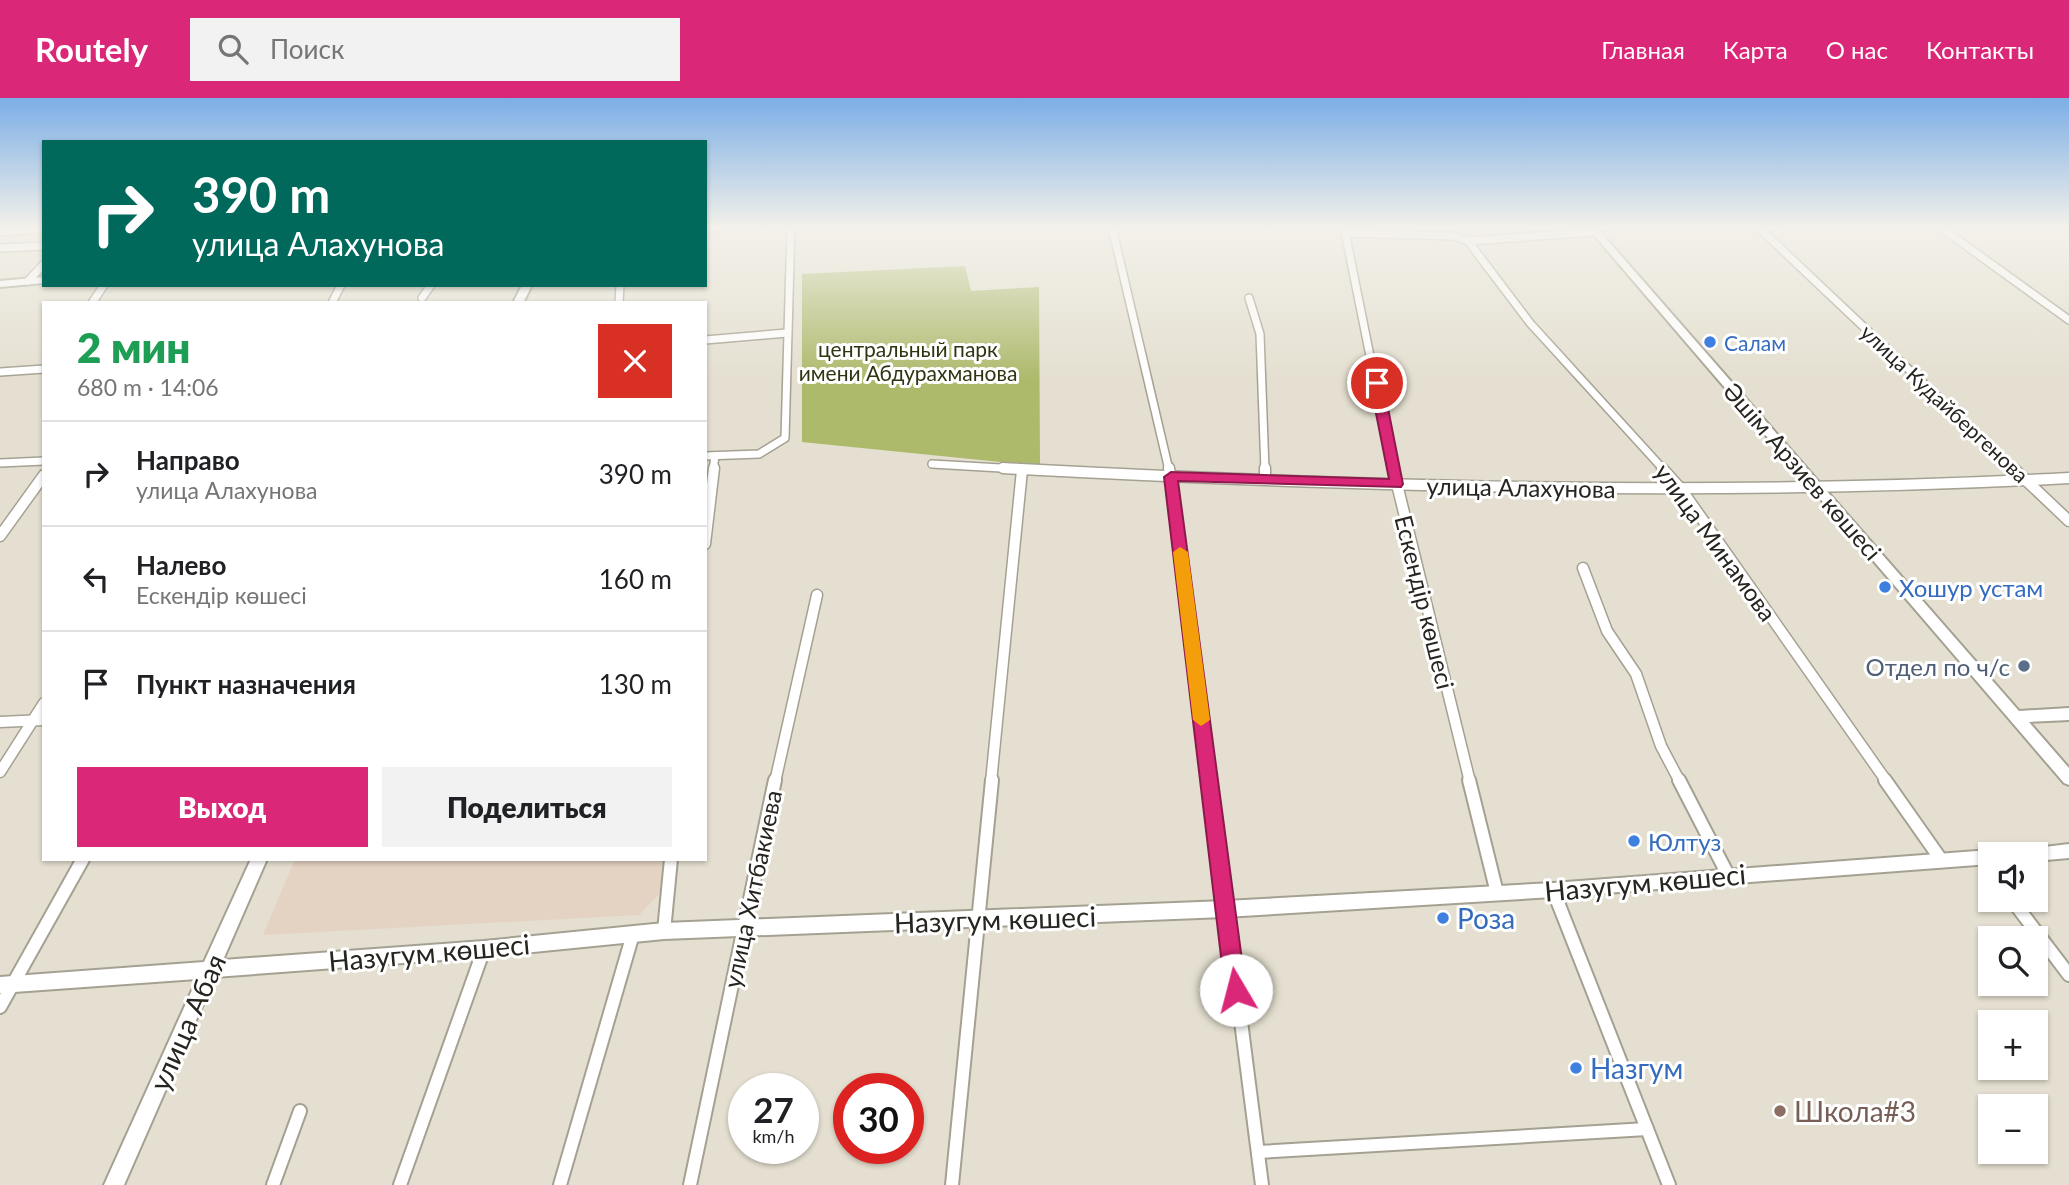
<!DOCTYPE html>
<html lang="ru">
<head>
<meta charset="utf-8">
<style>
	body { margin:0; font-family:Lato,sans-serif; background:#f2f2f2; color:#202124; height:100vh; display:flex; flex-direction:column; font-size:26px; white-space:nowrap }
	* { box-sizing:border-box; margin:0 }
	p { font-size:23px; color:#757577 }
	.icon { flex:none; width:38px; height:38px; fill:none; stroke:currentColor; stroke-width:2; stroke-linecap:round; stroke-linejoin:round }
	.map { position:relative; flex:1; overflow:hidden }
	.side { position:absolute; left:42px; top:203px; width:665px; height:560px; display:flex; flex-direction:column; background:#fff; border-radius:0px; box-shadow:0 2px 5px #0004 }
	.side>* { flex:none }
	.top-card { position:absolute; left:42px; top:42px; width:665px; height:147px; border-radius:0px; box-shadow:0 2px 5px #0004; background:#00695c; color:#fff; overflow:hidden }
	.fabs { position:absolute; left:1978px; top:744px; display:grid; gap:14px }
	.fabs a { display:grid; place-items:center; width:70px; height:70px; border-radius:0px; background:#fff; box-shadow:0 2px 5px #0004; font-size:35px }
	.speed { position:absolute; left:728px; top:975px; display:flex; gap:14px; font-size:35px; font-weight:700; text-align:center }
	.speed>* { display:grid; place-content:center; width:91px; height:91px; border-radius:50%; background:#fff; box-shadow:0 2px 5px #0004; line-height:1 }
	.speed small { font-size:18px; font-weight:400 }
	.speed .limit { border:10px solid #d22; background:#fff; color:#111 }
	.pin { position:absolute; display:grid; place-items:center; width:60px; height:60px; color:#fff; margin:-30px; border:4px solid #fff; border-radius:50%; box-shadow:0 2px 7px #0007 }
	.me { position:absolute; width:77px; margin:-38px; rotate:352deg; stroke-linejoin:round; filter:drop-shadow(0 0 5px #0008) }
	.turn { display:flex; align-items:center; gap:24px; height:147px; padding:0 35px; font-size:32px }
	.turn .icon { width:91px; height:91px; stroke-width:2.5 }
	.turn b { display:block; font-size:49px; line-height:60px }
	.round { display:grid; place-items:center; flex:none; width:74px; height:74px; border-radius:0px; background:#f2f2f2 }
	.head { display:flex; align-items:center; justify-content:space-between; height:119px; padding:0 35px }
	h1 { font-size:42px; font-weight:800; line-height:52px; color:#1e9e55 }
	.button { display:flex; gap:14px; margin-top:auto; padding:14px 35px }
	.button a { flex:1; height:80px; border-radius:0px; background:#db2777; color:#fff; font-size:28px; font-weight:800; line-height:80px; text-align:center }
	.button a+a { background:#f2f2f2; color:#202124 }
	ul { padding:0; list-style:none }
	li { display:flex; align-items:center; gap:21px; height:105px; padding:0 35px; border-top:2px solid #e0e0e0 }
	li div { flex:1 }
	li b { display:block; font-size:26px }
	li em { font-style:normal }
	header { display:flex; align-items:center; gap:42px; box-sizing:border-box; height:98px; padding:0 35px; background:#db2777; color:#fff }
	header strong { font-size:33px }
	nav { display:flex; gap:38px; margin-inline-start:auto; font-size:24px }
	.search { width:490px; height:63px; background:#f2f2f2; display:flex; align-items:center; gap:18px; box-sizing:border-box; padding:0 24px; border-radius:0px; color:#757577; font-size:26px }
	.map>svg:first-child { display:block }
	.education { fill:#e4d2c2 }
	.green { fill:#adb96b }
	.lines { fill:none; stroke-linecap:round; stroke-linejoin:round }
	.street-far2-casing { stroke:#a5a192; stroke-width:10 }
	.street-far1-casing { stroke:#a5a192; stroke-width:13 }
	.street-casing { stroke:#a5a192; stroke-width:16 }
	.secondary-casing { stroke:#a5a192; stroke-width:4 }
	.street-far2 { stroke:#fff; stroke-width:7 }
	.street-far1 { stroke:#fff; stroke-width:10 }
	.street { stroke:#fff; stroke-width:12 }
	.secondary { fill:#fff; fill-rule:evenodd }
	.route { fill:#db2777; stroke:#8e194d; stroke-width:2 }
	.slow { fill:#f59e0b }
	.shop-dot { fill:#3f7fe0; stroke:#fff; stroke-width:2.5 }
	.service-dot { fill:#5c6f8a; stroke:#fff; stroke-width:2.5 }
	.education-dot { fill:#8d6e63; stroke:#fff; stroke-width:2.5 }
	.labels { text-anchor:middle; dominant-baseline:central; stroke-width:6; stroke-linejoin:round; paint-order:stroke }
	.far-shop-label { font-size:21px; fill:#366cbe; stroke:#fff; text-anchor:start }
	.far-park-label { font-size:21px; fill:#2f3411; stroke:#fff }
	.far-street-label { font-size:21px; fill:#27251f; stroke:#fff }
	.street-label { font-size:24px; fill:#27251f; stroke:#fff }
	.shop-label { font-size:24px; fill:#366cbe; stroke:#fff; text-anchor:start }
	.service-label { font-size:24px; fill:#4e5e75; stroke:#fff; text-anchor:end }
	.near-street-label { font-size:28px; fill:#27251f; stroke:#fff }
	.near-shop-label { font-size:28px; fill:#366cbe; stroke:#fff; text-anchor:start }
	.near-education-label { font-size:28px; fill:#785e54; stroke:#fff; text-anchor:start }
</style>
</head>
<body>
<header>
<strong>Routely</strong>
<div class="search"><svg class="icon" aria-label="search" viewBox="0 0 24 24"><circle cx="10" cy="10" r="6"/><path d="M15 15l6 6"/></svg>Поиск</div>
<nav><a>Главная</a><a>Карта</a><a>О нас</a><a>Контакты</a></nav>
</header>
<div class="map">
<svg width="2069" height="1087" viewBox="0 0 2069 1087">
	<rect width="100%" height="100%" fill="#e4dfd0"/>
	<path class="education" d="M295 761H663L660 795 639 817 263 837Z"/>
	<path class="green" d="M965 168 971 193 1039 189 1040 368 802 344V176Z"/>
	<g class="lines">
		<g class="street-far2-casing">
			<g id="street-far2">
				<path d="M1112 129 1169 372"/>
				<path d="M1344 129 1393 372"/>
				<path d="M1758 129 2015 372"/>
				<path d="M1940 129 2069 222"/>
				<path d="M0 134 44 131"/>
				<path d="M1346 135 1454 138 1468 143 1595 134"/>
				<path d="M1468 143 1530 225 1664 372"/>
				<path d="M0 150 44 148"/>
				<path d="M28 183 44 166"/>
				<path d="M422 200 431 187"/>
				<path d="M1249 200 1260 236 1265 372"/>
				<path d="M92 205 104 187"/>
				<path d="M332 205 341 187"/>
				<path d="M619 205 620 187"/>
				<path d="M705 242 787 235"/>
				<path d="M0 274 44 271"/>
				<path d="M705 358 759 356 785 340 791 129"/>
				<path d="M0 365 44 363"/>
				<path d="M932 366 1037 372"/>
				<path d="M713 372 715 358"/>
			</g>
		</g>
		<g class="street-far1-casing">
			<g id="street-far1">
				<path d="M1003 370C1358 389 1714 399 2069 380"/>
				<path d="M1169 370 1210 684"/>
				<path d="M1265 370V381"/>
				<path d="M1393 370 1470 684"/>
				<path d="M1662 370 1681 391 1887 684"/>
				<path d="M2013 370 2069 423"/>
				<path d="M0 438 44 377"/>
				<path d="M705 446 714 370"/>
				<path d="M1583 470 1607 533 1636 576 1661 648 1680 684"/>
				<path d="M0 624 44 622"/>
				<path d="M0 674 44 605"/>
				<path d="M775 684 817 497"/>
				<path d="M991 684 1022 372"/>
			</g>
		</g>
		<g class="street-casing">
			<g id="street">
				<path d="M1210 682 1262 1087"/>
				<path d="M1469 682 1497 795"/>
				<path d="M1679 682 1728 777"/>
				<path d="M1885 682 1942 763"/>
				<path d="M1553 792 1669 1087"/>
				<path d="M2012 802 2069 877"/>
				<path d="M664 833 671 761"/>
				<path d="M0 909 83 761"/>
				<path d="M1258 1054 1647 1031"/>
				<path d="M273 1087 300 1013"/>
				<path d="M400 1087 484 851"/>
				<path d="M560 1087 633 836"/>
				<path d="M690 1087 775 682"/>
				<path d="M952 1087 992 682"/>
			</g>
		</g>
		<g class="secondary-casing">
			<g id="secondary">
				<path d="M705 129H727L705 134Z"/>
				<path d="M1587 129H1596L2019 613 2069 610V622L2029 624 2069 670V687L2064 685Z"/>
				<path d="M44 179V185L0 189V183Z"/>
				<path d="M522 187H532L523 205H513Z"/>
				<path d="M2069 746V760L2035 763V756H2026L2028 751Z"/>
				<path d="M1990 752 1997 756H1990V766L1553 799 1225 819 664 841 484 859 215 879 124 1087H104L197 881 0 895V879L204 864 251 761H267L223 862 484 843 664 825 1225 803 1553 785Z"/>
			</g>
		</g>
		<use href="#street-far2" class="street-far2"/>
		<use href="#street-far1" class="street-far1"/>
		<use href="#street" class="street"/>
		<use href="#secondary" class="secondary"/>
	</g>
	<linearGradient id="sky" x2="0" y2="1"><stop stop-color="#7caee6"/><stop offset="0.46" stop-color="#f3f1ea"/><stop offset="1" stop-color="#f3f1ea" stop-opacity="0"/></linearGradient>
	<rect width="2069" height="282" fill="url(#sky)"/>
	<path class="route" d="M1377 281 1383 285 1403 386 1401 389 1178 383 1246 892 1243 898 1236 901 1228 898 1225 892 1164 379 1171 374 1389 381 1370 285Z"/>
	<path class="slow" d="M1180 449 1188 454 1210 622 1201 628 1193 622 1173 454Z"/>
	<g class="shop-dot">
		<circle cx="1710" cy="244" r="7"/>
		<circle cx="1885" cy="489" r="7"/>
		<circle cx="1634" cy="743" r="7"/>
		<circle cx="1443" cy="820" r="7"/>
		<circle cx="1576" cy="970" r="7"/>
	</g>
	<circle class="service-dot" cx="2024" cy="568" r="7"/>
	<circle class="education-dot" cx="1780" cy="1013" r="7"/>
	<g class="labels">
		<g class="far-shop-label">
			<text x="1724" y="244">Салам</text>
		</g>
		<g class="far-park-label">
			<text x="908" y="250">центральный парк<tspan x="908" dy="24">имени Абдурахманова</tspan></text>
		</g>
		<g class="far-street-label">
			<text transform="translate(1945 305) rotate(43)">улица Кудайбергенова</text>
		</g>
		<g class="street-label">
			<text transform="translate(1803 373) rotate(49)">Әшім Арзиев көшесі</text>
			<text transform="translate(1521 389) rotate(1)">улица Алахунова</text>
			<text transform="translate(1716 444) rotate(54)">улица Минамова</text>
			<text transform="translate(1425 504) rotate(76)">Ескендір көшесі</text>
			<text transform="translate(752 791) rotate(-78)">улица Хитбакиева</text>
		</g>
		<g class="shop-label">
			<text x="1899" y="489">Хошур устам</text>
			<text x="1648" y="743">Юлтуз</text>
		</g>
		<g class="service-label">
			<text x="2010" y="568">Отдел по ч/с</text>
		</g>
		<g class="near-street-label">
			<text transform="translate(1645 784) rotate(-5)">Назугум көшесі</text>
			<text transform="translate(995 821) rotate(-2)">Назугум көшесі</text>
			<text transform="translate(429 854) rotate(-5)">Назугум көшесі</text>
			<text transform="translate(187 924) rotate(-66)">улица Абая</text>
		</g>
		<g class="near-shop-label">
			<text x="1457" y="820">Роза</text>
			<text x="1590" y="970">Назгум</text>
		</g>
		<g class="near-education-label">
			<text x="1794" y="1013">Школа#3</text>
		</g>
	</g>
</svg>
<div class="fabs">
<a><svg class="icon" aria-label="sound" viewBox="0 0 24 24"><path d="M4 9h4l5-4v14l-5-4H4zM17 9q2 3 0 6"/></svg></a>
<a><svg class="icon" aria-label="search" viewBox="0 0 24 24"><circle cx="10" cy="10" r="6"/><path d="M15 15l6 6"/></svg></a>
<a>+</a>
<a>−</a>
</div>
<div class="speed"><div>27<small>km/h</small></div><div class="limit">30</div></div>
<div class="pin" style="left:1377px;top:285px;background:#d93025"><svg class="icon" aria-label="arrive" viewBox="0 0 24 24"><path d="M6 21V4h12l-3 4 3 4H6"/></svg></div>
<svg class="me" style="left:1236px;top:892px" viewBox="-20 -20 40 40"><circle r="19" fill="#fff"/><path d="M0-13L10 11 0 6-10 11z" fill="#db2777"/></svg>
<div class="top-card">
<div class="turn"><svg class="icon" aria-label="right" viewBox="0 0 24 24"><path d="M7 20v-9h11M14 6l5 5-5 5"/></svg><div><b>390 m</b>улица Алахунова</div></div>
</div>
<section class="side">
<div class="head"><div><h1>2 мин</h1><p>680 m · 14:06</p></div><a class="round" style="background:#d93025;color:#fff"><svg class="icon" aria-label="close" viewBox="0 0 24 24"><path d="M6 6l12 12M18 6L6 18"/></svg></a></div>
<ul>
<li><svg class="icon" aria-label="right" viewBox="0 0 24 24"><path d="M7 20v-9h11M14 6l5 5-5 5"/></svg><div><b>Направо</b><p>улица Алахунова</p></div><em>390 m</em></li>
<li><svg class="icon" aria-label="left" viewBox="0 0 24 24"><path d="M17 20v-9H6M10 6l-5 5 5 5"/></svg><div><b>Налево</b><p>Ескендір көшесі</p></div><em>160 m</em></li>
<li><svg class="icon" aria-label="arrive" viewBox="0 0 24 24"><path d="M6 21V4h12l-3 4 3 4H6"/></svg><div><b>Пункт назначения</b></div><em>130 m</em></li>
</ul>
<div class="button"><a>Выход</a><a>Поделиться</a></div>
</section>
</div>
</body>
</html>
